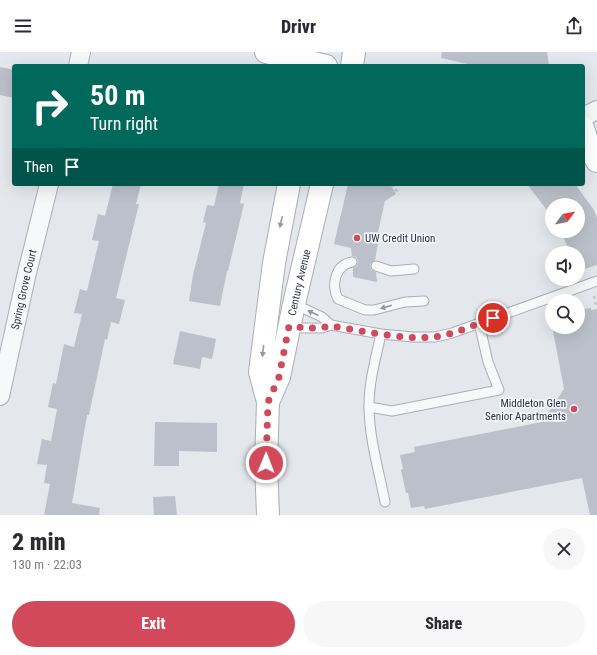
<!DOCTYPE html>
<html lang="en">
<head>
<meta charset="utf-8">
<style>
	body { margin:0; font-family:"Roboto Condensed",sans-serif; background:#f7f7f7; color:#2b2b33; height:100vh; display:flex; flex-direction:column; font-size:15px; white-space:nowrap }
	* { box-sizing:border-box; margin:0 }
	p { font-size:13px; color:#7c7c81 }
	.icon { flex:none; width:22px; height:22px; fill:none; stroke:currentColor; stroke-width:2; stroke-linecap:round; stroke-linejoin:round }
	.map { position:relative; height:463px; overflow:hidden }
	.panel { display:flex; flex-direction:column; background:#fff; flex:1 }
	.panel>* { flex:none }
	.banner { position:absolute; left:12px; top:12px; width:573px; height:122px; border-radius:4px; box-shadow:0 4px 16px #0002; background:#00695c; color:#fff; overflow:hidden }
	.needle { width:26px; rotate:58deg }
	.controls { position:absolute; left:545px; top:146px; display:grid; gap:8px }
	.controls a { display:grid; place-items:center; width:40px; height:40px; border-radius:50%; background:#fff; box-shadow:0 4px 16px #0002; font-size:20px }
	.pin { position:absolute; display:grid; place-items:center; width:34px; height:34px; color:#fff; margin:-17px; border:2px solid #fff; border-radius:50%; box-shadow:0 1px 4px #0007 }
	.me { position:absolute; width:44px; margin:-22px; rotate:1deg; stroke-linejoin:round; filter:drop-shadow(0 0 3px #0008) }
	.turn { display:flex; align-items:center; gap:14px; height:84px; padding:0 12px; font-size:18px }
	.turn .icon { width:52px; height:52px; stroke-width:2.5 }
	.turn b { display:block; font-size:28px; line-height:34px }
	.then { display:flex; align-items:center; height:38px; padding:0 12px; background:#0003; gap:8px; font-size:15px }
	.round { display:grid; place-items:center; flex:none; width:42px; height:42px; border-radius:21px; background:#f7f7f7 }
	.headline { display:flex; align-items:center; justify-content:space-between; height:68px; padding:0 12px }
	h1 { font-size:24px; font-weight:800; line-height:30px }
	.cta { display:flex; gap:8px; margin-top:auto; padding:8px 12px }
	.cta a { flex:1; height:46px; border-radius:24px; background:#d1495b; color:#fff; font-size:16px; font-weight:800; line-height:46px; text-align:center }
	.cta a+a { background:#f7f7f7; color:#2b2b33 }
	header { display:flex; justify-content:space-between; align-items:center; height:52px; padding:0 12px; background:#fff; font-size:18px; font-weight:800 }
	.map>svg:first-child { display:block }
	.building { fill:#bbc0ca }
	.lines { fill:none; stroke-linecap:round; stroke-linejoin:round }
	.lane-casing { stroke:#a9aeb7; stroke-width:11 }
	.street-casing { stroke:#a9aeb7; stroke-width:20 }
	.secondary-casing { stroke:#a9aeb7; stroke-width:24 }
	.path { stroke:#c2c5cb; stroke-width:2.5; stroke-dasharray:3 3; stroke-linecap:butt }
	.lane { stroke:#f7f8fa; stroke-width:9 }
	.street { stroke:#f7f8fa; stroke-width:18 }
	.secondary { stroke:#fff; stroke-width:22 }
	.oneway { fill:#959aa2 }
	.oneway2 { fill:#9196a0 }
	.route { stroke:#d1495b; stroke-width:7; stroke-dasharray:0 12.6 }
	.poi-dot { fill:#d1495b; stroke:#f4f6f9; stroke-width:1.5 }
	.labels { text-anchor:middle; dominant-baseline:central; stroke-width:3.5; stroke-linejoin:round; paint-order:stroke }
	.poi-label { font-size:11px; fill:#2b3445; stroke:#f4f6f9; text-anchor:start }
	.street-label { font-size:11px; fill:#2b3445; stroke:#f4f6f9 }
</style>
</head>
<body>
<header><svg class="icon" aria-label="menu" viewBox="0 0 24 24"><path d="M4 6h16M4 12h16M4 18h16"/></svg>Drivr<svg class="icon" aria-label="share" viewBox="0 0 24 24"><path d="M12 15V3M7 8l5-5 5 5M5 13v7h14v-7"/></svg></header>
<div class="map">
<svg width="597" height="463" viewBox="0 0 597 463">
	<rect width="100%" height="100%" fill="#e4e7ec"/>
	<g class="building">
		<path d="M442 0H547L549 14H477L441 6Z"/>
		<path d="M0 15 14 18V46L0 43Z"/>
		<path d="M113 132H141L136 152H139L116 246 125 248 119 272 111 270 107 288 105 287 89 363H87L72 451 100 456 99 463H44L50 432 44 431 47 413 37 412 42 387 51 389 57 357 48 355 53 331 56 332 64 292 74 295 82 262 74 261 80 237 87 239 99 189 92 188 98 162 105 164Z"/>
		<path d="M219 132H244L240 151 244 152 228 219H227L220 254 189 249 193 223 206 171 203 170 207 153 214 154Z"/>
		<path d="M348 132H390L396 142 385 149 378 180 380 181 375 208 370 212 371 218 376 220 377 230 353 225V216L357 214 358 209 356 205 352 204 351 196 334 192Z"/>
		<path d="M527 132H575L594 158 597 166V213L578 219V201H570L561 179H578V153H552V165Z"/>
		<path d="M591 256V258L597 257V463H590L582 426 425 457 424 454 411 456 408 441H406L401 418 403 417 400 403 415 400 414 395 542 370 564 337 553 279 558 278 557 275H578V258Z"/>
		<path d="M180 279 216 287 212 307 202 305 200 317 173 312Z"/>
		<path d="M155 370 217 371V400L179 399V414H154Z"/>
		<path d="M175 444 177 463H154L153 445Z"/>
	</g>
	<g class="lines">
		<g class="lane-casing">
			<g id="lane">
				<path d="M352 210C335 213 331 233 338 247L365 258H374L405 250 424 249"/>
				<path d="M376 214 391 219 414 217"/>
				<path d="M294 252 322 265 331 273"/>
				<path d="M289 274 303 276H322L331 273 381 282 413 285H435L452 281 597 229"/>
				<path d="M381 282C376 305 369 329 369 354 369 386 379 419 385 450"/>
				<path d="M369 355 392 359 499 338 488 310 479 271"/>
			</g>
		</g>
		<g class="street-casing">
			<g id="street">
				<path d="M78 14 81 0"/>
				<path d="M583 65 597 58"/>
				<path id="s1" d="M0 344 26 225 49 132"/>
			</g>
		</g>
		<g class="secondary-casing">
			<g id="secondary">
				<path d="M266 0 326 14"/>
				<path d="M352 14 354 0"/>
				<path d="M583 76 590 98 597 109"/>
				<path id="s2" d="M268 350 279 325 294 252 322 132"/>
				<path d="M268 463 266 411 268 350 260 320 274 211 289 132"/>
			</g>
		</g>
		<g class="path">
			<path d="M392 132 399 142"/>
			<path d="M594 244 596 254"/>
		</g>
		<use href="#lane" class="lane"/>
		<use href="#street" class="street"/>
		<use href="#secondary" class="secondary"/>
	</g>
	<defs><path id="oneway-solid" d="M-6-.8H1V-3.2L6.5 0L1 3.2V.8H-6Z"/></defs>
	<g class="oneway">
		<use href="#oneway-solid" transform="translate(281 170) rotate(102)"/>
		<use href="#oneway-solid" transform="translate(263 299) rotate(97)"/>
	</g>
	<g class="oneway2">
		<use href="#oneway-solid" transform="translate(386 255) rotate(164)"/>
		<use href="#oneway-solid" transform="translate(313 261) rotate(-155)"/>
	</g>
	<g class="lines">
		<path class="route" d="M266 411 268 350 279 325 289 274C304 276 317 277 331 274 363 279 403 288 435 285 455 282 474 273 493 266"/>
	</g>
	<g class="poi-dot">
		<circle cx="357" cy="186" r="4"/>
		<circle cx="574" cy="357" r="4"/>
	</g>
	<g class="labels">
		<g class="poi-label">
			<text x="365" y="186">UW Credit Union</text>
			<text x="566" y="351" text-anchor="end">Middleton Glen<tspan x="566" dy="13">Senior Apartments</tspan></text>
		</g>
		<g class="street-label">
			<text stroke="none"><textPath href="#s2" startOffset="124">Century Avenue</textPath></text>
			<text stroke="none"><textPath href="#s1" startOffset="109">Spring Grove Court</textPath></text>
		</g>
	</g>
</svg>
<div class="controls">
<a><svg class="needle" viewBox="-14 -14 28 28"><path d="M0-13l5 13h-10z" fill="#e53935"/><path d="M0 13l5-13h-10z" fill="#7c7c81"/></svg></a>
<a><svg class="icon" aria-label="sound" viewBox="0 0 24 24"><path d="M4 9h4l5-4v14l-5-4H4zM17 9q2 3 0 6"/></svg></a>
<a><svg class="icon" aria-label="search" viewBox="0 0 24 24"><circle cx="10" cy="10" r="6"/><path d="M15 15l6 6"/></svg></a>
</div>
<div class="pin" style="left:493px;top:266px;background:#d93025"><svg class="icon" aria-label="arrive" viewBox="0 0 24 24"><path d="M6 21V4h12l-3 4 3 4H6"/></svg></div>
<svg class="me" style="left:266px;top:411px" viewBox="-20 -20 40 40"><circle r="17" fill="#d1495b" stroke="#fff" stroke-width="3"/><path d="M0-11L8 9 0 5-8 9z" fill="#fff"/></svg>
<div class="banner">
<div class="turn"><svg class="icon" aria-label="right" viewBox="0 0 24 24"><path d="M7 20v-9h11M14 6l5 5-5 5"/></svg><div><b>50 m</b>Turn right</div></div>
<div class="then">Then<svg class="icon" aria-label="arrive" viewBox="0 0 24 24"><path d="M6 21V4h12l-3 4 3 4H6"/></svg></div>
</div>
</div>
<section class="panel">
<div class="headline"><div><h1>2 min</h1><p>130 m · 22:03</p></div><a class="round"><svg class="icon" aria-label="close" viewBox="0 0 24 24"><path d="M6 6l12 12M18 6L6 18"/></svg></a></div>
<div class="cta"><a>Exit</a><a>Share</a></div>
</section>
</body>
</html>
